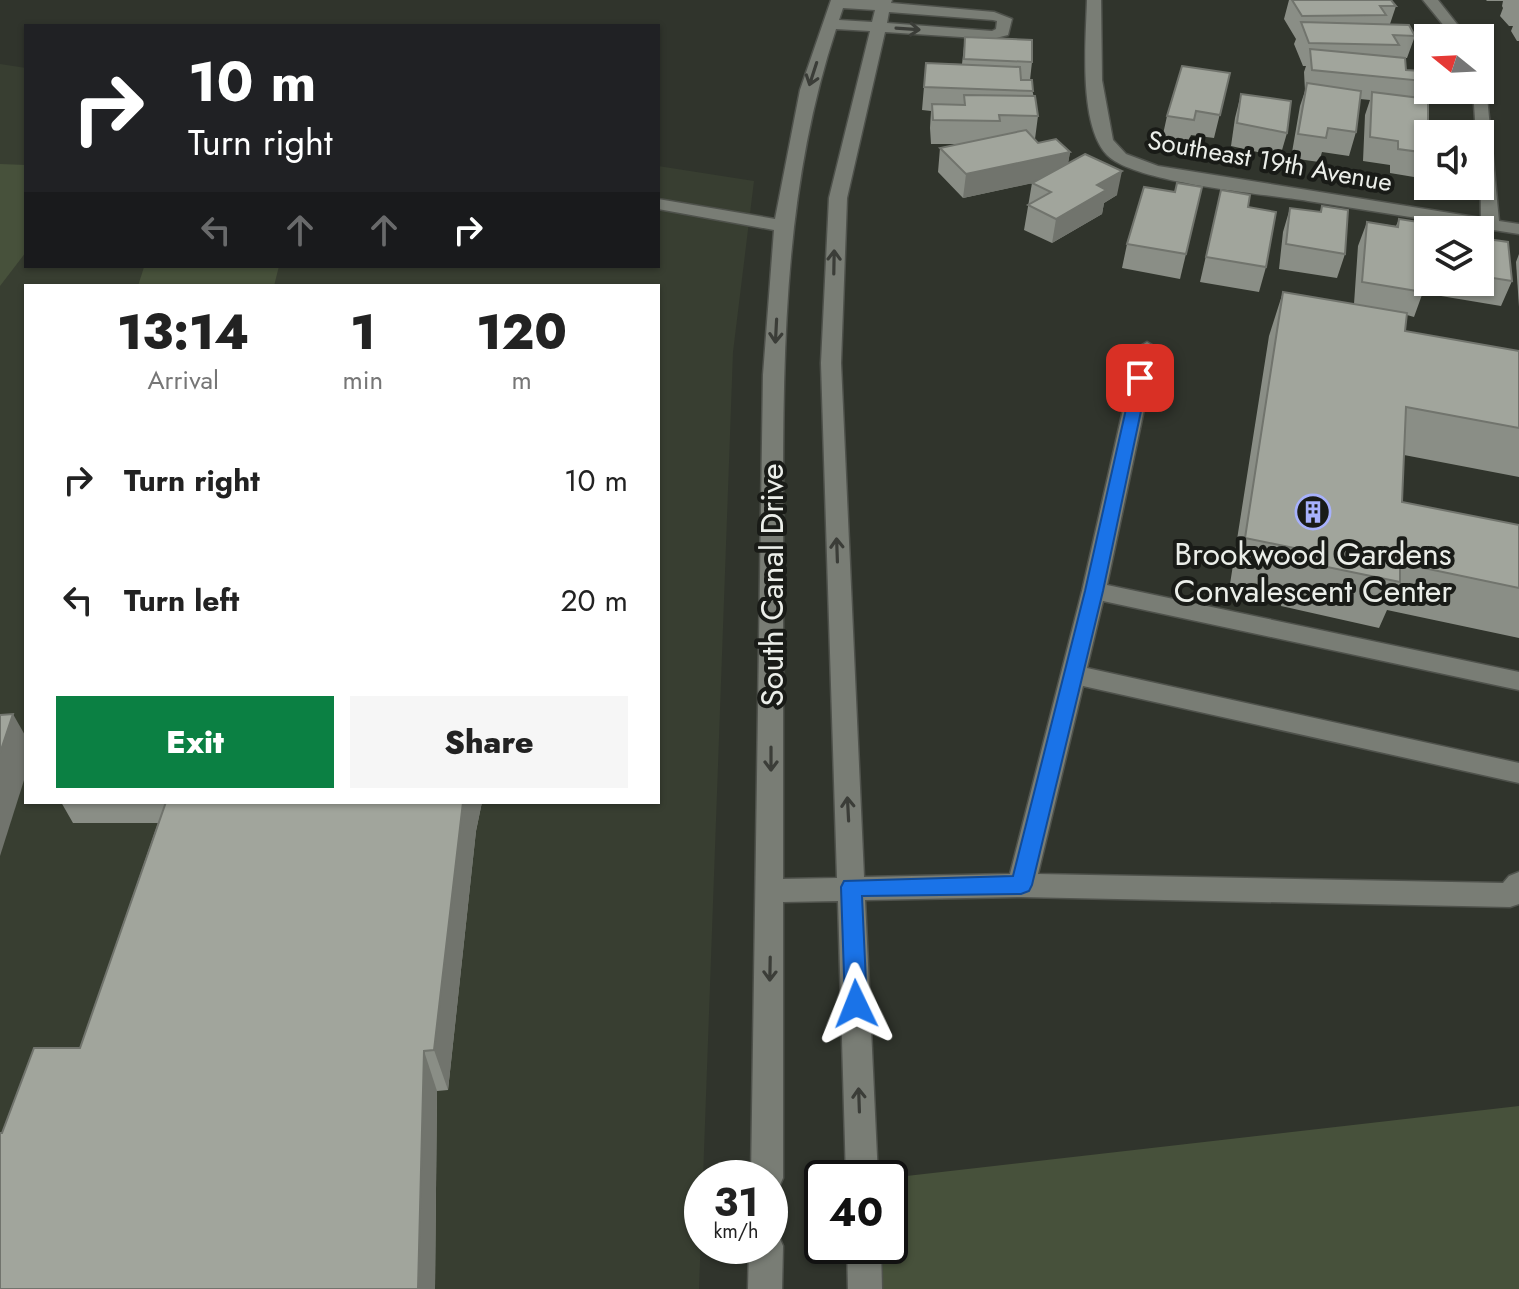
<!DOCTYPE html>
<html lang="en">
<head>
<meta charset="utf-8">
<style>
	body { margin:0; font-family:Jost,sans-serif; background:#f6f6f6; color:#222; height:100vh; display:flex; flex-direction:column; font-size:30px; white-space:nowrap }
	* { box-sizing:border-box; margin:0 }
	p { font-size:26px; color:#767676 }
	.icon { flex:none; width:44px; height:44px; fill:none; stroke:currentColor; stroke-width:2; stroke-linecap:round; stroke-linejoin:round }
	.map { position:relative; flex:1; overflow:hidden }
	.side { position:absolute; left:24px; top:284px; width:636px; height:520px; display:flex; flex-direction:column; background:#fff; border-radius:0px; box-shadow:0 2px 6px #0004 }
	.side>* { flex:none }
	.guide { position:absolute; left:24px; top:24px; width:636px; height:244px; border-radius:0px; box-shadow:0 2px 6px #0004; background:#202124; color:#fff; overflow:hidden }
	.needle { width:52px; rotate:288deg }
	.controls { position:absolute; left:1414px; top:24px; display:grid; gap:16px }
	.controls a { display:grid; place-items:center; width:80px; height:80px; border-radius:0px; background:#fff; box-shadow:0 2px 6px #0004; font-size:40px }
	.speed { position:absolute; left:684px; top:1160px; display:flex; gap:16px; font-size:40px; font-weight:700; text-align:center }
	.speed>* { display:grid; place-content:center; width:104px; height:104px; border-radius:50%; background:#fff; box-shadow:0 2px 6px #0004; line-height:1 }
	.speed small { font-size:20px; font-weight:400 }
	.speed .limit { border:4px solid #111; border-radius:12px; background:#fff; color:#111 }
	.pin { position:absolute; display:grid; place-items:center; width:68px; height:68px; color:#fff; margin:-34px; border-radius:16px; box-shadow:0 4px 12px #0006 }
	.me { position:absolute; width:88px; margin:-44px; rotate:358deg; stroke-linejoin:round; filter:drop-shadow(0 0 6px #0008) }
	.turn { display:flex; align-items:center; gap:28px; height:168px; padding:0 32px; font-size:36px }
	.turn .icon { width:104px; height:104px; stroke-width:2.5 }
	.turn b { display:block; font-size:56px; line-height:68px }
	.lanes { display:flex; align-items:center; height:76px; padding:0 32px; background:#0003; justify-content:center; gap:40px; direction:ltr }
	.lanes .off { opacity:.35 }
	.eta { display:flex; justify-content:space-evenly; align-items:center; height:136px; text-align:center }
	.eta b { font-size:48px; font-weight:800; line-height:56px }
	.button { display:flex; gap:16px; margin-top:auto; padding:16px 32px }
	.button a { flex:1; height:92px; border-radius:0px; background:#0b8043; color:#fff; font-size:32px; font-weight:800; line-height:92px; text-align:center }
	.button a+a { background:#f6f6f6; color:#222 }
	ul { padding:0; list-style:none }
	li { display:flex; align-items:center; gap:24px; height:120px; padding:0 32px }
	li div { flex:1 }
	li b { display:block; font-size:30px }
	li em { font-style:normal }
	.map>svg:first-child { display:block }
	.built { fill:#383e31; fill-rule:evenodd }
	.green { fill:#47513b }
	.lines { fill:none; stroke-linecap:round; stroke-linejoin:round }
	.minor-casing { stroke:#4f524c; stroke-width:3 }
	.minor { fill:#797d75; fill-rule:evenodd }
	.wall { fill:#8a8e86 }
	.shaded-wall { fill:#71746d }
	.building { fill:#a1a59c; stroke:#71746d; stroke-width:2 }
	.oneway { stroke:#3b3d38 }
	.route { fill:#1a73e8; stroke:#114b97; stroke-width:2 }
	.labels { text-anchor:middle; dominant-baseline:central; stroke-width:8; stroke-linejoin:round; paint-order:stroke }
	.far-street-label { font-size:26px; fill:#ebeee9; stroke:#191b17 }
	.poi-label { font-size:32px; fill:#ebeee9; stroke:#191b17 }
	.street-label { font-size:32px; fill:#ebeee9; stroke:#191b17 }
</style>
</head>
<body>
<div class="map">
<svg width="1519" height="1289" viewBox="0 0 1519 1289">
	<rect width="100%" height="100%" fill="#30342c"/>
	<path class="built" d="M0 64 26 68V266H658V166L754 181 733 352 699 1289H0ZM26 286H658V802H26Z"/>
	<g class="green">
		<path d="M0 164 26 165V252L0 286Z"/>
		<path d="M279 266 274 286H138L144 267Z"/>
		<path d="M1519 1106V1289H876L870 1246H890L889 1178Z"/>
	</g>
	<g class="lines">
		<g class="minor-casing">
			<g id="minor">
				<path d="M831 0H892L891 3 994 12 1012 19 1008 35 992 39 885 32 847 198 841 363 864 877 1010 874 1082 591 1137 348 1147 342 1157 348 1107 585 1519 672V690L1103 601 1087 668 1519 763V783L1083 686 1038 874 1503 883 1509 876 1519 872V904L1510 907 1021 897 865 900 878 1178H846L838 901 783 902V1178L778 1189 770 1192V1178H751L763 375 774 230 658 209V199L775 219 800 90ZM843 8 875 10 872 22 839 20ZM889 12 993 20 997 21 996 29 992 31 887 23ZM836 29 870 31 829 198 821 363 837 878 783 879C783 760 783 640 783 521 783 353 783 190 836 29Z"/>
				<path d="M1087 0H1101L1102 80 1113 140 1126 154 1158 166 1481 218 1480 134H1476L1473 90H1480V74L1485 76 1499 221 1519 224V234C1449 223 1378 212 1308 201 1265 194 1134 183 1107 155 1078 125 1086 39 1087 0Z"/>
				<path d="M1423 0H1438L1468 38H1454Z"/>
				<path d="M770 1231 778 1234 783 1246 782 1289H748L749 1246H770Z"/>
				<path d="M847 1246H881L882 1289H848Z"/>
			</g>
		</g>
		<use href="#minor" class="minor"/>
	</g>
	<g class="wall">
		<path d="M1289 0H1391L1396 6 1390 24 1415 36 1407 58H1405L1406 70 1423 81 1418 98 1428 99V154L1420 178 1390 173V165L1363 161 1365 115 1370 100 1360 99 1356 132 1349 156 1322 152 1319 162 1291 158 1300 106 1305 91 1304 72 1306 66H1303L1294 44 1296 39 1284 19Z"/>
		<path d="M1486 0H1519V41H1517L1511 31 1513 26H1509L1500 16 1503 8 1502 6 1503 1H1487Z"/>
		<path d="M965 37 1032 62 1030 80 1038 116 1035 139 1038 143 1070 152 1068 163 1117 195 1104 203 1102 214 1052 243 1024 230 1032 183 963 198 938 172 940 148 957 144H931L930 128 931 111 922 110 926 63 962 64Z"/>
		<path d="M1230 73 1214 138 1191 135 1188 143 1162 139 1167 116Z"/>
		<path d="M1241 94 1287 133 1280 157 1231 146 1235 118Z"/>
		<path d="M1202 187 1180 279 1122 268 1127 244 1175 192Z"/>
		<path d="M1221 190 1248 207 1266 267 1259 292 1200 282Z"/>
		<path d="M1322 206 1345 254 1337 278 1279 269 1283 232 1290 208 1320 212Z"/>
		<path d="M1399 219 1423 292 1414 317 1407 315 1405 331 1519 351V477L1404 455 1402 502 1519 525V638L1387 610 1379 628 1281 606 1282 595 1230 584 1269 336 1283 292 1354 304 1358 246 1367 222 1396 226Z"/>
		<path d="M1480 238 1512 281 1501 306 1441 296 1440 282H1480Z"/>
		<path d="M1519 254V307L1516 262Z"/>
		<path d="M61 802H482L476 831 448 1090 437 1091 435 1289H0L2 1133 80 1048 158 823H73Z"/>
	</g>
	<g class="shaded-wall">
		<path d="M1070 152 1066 176 963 198 966 174Z"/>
		<path d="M1122 171 1117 195 1104 203 1102 214 1052 243 1056 219 1097 185Z"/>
		<path d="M13 714 26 737V774L0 856V753Z"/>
		<path d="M463 802H482L476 831 448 1090 434 1050Z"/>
		<path d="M424 1051 437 1091 435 1289H418Z"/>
	</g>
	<g class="building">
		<path d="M1292 0H1391L1396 6H1380L1386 15 1302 16Z"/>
		<path d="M1301 22 1409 25 1415 36 1393 35 1399 45 1309 43Z"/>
		<path d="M965 37 1032 40V62L964 59Z"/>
		<path d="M1310 49 1405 58 1406 70 1422 71 1423 81 1312 70Z"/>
		<path d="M926 63 1020 67 1021 80H1032L1033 91 924 87Z"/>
		<path d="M1182 66 1230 73 1220 115 1196 111 1194 120 1167 116Z"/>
		<path d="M1307 83 1361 91 1356 132 1328 128 1326 138 1298 134Z"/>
		<path d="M1372 92 1428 99V153L1398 149V141L1370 137Z"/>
		<path d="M1241 94 1291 101 1287 133 1237 123Z"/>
		<path d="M964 95 1035 96 1038 116 999 115 1000 121 933 120 932 104 965 105Z"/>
		<path d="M1026 130 1038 143 1056 139 1070 152 966 174 940 148Z"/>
		<path d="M1085 154 1122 171 1097 185 1106 190 1056 219 1028 205 1051 192 1032 183Z"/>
		<path d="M1177 183 1202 187 1186 254 1127 244 1144 187 1175 192Z"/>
		<path d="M1221 190 1250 195 1248 207 1276 212 1266 267 1206 257Z"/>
		<path d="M1322 206 1348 210 1345 254 1286 244 1290 208 1321 212Z"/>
		<path d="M1399 219 1425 223 1423 292 1362 282 1367 222 1398 227Z"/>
		<path d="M1480 238 1508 242 1512 281 1480 276Z"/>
		<path d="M1283 292 1407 313 1405 331 1519 351V428L1406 407 1402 502 1519 525V588L1400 563V582L1298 561 1299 549 1245 538Z"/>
		<path d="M13 714 0 753V715Z"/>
		<path d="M166 802H463L434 1050 424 1051 418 1289H0V1133H2L34 1048H80Z"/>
	</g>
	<defs><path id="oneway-shaft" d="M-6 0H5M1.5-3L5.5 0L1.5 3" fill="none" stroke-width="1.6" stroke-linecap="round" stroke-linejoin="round" transform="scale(2)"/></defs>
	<g class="oneway">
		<use href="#oneway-shaft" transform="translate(908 29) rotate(4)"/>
		<use href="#oneway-shaft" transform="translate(813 74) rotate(108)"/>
		<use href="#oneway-shaft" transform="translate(834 262) rotate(-89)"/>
		<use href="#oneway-shaft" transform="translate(776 331) rotate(93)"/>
		<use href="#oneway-shaft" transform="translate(837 550) rotate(-92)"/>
		<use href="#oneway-shaft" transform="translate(771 759) rotate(90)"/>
		<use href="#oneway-shaft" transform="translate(848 809) rotate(-93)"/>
		<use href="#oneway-shaft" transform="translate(770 969) rotate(91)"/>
		<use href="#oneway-shaft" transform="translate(859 1100) rotate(-92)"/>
	</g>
	<path class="route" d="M1140 374 1148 378 1103 591 1032 885 1029 891 1021 894 862 896 867 1004 864 1011 856 1014 848 1011 845 1004 841 887 844 881 1013 876 1085 591 1133 378Z"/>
	<defs>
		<g id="building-ring" transform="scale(1.8)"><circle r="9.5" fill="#191b17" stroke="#a7b1fc" stroke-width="1.5"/><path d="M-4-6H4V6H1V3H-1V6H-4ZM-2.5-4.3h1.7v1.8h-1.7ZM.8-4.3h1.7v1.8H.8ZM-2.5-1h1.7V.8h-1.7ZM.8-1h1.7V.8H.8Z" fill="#a7b1fc"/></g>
	</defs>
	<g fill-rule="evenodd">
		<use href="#building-ring" x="1313" y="512"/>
	</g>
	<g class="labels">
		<g class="far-street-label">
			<text transform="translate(1270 161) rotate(10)">Southeast 19th Avenue</text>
		</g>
		<g class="poi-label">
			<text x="1313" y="554">Brookwood Gardens<tspan x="1313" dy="37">Convalescent Center</tspan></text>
		</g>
		<g class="street-label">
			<text transform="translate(772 585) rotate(-90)">South Canal Drive</text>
		</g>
	</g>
</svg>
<div class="controls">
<a><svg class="needle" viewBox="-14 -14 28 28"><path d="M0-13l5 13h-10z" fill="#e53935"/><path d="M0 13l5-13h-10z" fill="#767676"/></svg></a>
<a><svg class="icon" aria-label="sound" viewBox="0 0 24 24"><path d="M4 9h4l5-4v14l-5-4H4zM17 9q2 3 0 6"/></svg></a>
<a><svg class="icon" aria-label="layers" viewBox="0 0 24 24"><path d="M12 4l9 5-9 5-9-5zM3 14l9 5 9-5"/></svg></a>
</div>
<div class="speed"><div>31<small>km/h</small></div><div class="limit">40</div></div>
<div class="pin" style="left:1140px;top:378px;background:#d93025"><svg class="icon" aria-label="arrive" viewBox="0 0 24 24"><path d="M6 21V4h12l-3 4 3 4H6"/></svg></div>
<svg class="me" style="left:856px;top:1004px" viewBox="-20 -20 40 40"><path d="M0-17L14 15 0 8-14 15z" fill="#1a73e8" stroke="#fff" stroke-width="4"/></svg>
<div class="guide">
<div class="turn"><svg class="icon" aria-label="right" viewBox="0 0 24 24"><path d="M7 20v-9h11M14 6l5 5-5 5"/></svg><div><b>10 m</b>Turn right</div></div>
<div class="lanes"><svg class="icon off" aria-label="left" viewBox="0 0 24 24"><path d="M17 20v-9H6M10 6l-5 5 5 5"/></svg><svg class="icon off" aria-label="ahead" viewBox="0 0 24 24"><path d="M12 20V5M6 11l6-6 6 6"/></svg><svg class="icon off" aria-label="ahead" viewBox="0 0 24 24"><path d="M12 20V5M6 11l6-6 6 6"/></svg><svg class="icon" aria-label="right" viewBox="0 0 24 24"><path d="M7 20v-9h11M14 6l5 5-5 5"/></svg></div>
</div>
<section class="side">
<div class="eta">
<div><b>13:14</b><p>Arrival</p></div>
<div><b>1</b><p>min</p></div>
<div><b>120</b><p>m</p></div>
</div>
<ul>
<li><svg class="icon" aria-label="right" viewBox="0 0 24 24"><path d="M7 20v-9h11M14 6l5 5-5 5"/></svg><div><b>Turn right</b></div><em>10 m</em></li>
<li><svg class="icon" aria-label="left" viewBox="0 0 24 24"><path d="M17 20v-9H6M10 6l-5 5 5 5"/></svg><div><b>Turn left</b></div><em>20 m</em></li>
</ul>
<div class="button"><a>Exit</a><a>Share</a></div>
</section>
</div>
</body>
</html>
